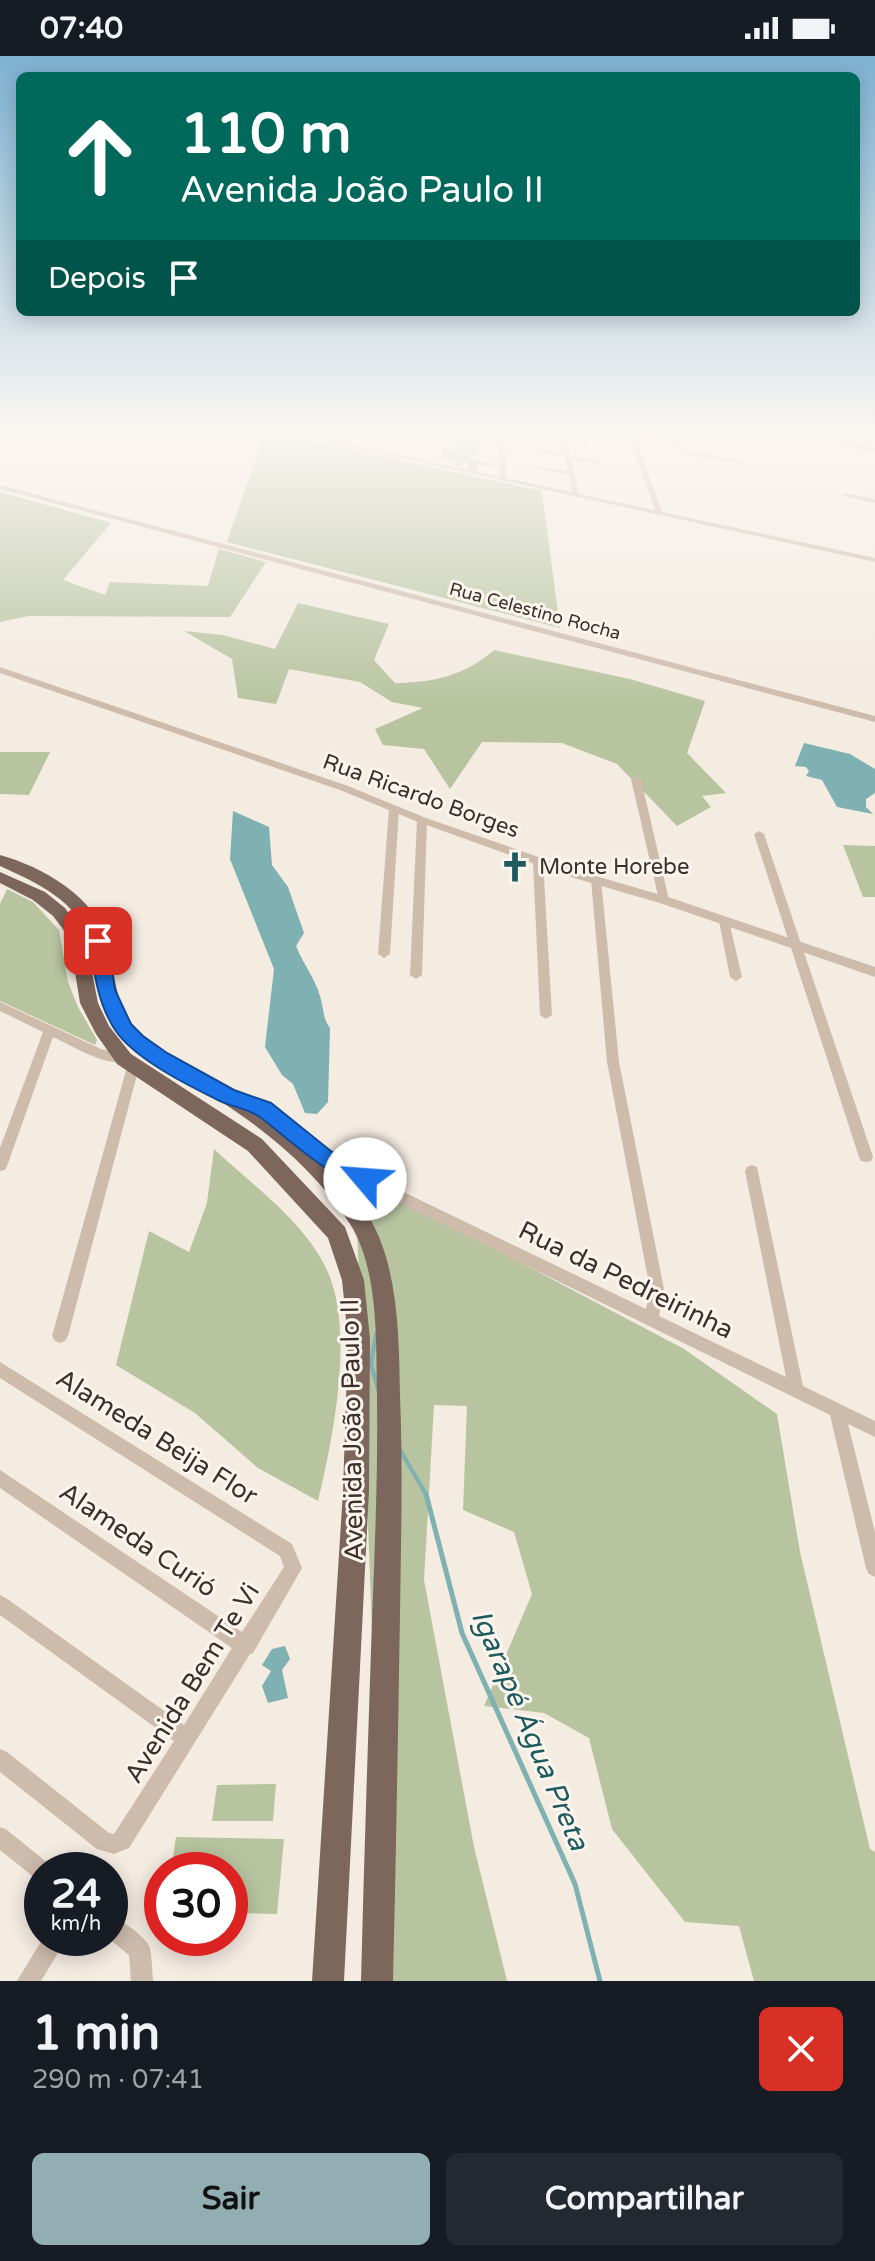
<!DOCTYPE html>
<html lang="pt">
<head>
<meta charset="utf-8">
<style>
	body { margin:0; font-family:"Varela Round",sans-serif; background:#242831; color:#f1f3f6; height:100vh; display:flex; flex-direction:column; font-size:30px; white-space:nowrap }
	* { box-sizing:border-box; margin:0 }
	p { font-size:26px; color:#9ea1a6 }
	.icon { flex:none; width:44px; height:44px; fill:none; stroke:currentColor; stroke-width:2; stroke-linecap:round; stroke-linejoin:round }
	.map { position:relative; height:1925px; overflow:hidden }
	.drawer { display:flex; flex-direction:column; background:#171b24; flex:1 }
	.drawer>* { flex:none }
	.top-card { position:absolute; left:16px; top:16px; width:844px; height:244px; border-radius:12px; box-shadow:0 4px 20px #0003; background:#00695c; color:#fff; overflow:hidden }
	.speed { position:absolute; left:24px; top:1796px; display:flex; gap:16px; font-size:40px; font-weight:700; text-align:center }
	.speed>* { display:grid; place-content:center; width:104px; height:104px; border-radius:50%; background:#171b24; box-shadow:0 4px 20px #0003; line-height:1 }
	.speed small { font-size:20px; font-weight:400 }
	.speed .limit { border:12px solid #d22; background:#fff; color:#111 }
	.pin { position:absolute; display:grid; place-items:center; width:68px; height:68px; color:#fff; margin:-34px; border-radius:16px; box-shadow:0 4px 12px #0006 }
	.me { position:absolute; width:88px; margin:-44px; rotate:297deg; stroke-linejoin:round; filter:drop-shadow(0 0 6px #0008) }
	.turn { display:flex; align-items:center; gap:28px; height:168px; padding:0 32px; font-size:36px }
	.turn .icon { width:104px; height:104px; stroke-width:2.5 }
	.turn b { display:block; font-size:56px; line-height:68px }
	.then { display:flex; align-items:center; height:76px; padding:0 32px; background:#0003; gap:16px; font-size:30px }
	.round { display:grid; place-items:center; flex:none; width:84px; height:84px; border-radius:12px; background:#242831 }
	.headline { display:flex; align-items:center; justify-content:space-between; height:136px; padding:0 32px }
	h1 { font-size:48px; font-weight:700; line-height:60px }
	.action { display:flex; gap:16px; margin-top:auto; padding:16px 32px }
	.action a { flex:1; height:92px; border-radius:12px; background:#92aeb2; color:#111; font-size:32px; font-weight:700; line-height:92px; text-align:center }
	.action a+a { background:#242831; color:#f1f3f6 }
	.status { display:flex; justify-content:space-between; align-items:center; height:56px; padding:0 40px; background:#171b24; direction:ltr }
	.status svg { height:22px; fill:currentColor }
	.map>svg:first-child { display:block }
	.green { fill:#b8c4a0 }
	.water { fill:#7fb0b2 }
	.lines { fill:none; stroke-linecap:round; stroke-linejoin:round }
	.stream-far1 { stroke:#7fb0b2; stroke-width:4 }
	.stream { stroke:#7fb0b2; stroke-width:5 }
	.minor { fill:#cdbbac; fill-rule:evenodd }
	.tertiary { fill:#cdbbac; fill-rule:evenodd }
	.primary { fill:#7d675c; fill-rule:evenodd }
	.route { fill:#1a73e8; stroke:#114b97; stroke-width:2 }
	.labels { text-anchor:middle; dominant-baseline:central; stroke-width:6; stroke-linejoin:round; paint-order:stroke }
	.far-street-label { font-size:18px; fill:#3b302b; stroke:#fbf5ee }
	.street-label { font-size:22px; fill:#3b302b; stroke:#fbf5ee }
	.poi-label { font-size:22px; fill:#3b302b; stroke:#fbf5ee; text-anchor:start }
	.near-street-label { font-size:26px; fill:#3b302b; stroke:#fbf5ee }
	.near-water-label { font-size:28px; font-style:italic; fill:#1f5a5e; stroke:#fbf5ee }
</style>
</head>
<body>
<div class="status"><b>07:40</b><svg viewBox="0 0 49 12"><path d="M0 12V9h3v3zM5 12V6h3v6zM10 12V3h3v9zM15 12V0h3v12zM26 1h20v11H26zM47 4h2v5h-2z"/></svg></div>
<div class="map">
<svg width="875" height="1925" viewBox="0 0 875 1925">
	<rect width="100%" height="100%" fill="#f4ebe1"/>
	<g class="green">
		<path d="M264 379H284L542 435 560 572 227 486Z"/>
		<path d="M461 379 492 386 473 388 482 392 469 403 493 408V411L479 409 477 416 468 414 469 406 463 405 460 411 454 410 456 404 442 402V393L452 394 454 389H459Z"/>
		<path d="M0 436 111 467 63 524 105 539 110 526 208 530 219 493 266 506 230 561 29 560 0 566Z"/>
		<path d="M298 547 389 568 374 604 395 627C432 627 466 619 494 594L630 623 705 645 687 697 726 737 702 740 711 751 677 770 617 708 562 687 482 686 450 733 424 693 383 689 375 673 423 652 392 646 360 626 289 613 276 648 238 642 232 603 184 575 223 579 275 593Z"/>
		<path d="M0 696H50L29 739 0 738Z"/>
		<path d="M843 789 875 790V841H863Z"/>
		<path d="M7 833 33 846 59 874 68 926 78 951 97 984 95 989 0 945V848Z"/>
		<path d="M214 1093C252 1129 304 1165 327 1214 355 1275 333 1382 318 1445L258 1412 195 1357 116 1309 149 1175 189 1196 207 1147Z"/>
		<path d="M355 1119 684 1293 777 1358 800 1496 870 1793 875 1796V1925H754L739 1870 685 1866 612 1773 589 1682 544 1657 484 1650 532 1538 514 1476 463 1454 467 1350 434 1349 424 1524 474 1791 507 1925H385Z"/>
		<path d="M276 1728 273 1765H212L217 1729Z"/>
		<path d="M176 1781 284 1783 277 1858 230 1857V1814H171Z"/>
	</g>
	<g class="water">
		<path d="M804 687 850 698 875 713V737L866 743V751L873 758 837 751 822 724 806 720 809 715 806 711 795 710Z"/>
		<path d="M233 755 269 771 272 809 288 831 304 877 296 890C304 910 318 926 322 948 324 958 324 964 330 972L328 1046 317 1058 305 1057 293 1028 282 1019 265 991 274 913 230 803Z"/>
		<path d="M285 1590 290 1603 282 1614 288 1642 268 1647 262 1630 271 1615 262 1609 272 1593Z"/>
	</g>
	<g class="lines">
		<g class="stream-far1">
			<path d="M376 1278 371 1308 378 1333"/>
			<path d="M399 1392 427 1440"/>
		</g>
		<path class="stream" d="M426 1438 462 1577 575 1828 600 1925"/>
		<g class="minor">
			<path d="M295 379H307L500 421 498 379H504L506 422 572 436 569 419 538 413 541 411 568 415 565 401 534 394 537 392 564 398 561 384 543 379H555L583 385 582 379H588V389L567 386 570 399 599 406 596 408 571 403 579 438 655 454 628 379 671 383 670 379H676L680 390 686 394 744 406 741 408 682 397 675 392 673 387 636 384 662 456 875 502V506Z"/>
			<path d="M680 379H703L735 384 732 386Z"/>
			<path d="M794 379H808L875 392V396Z"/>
			<path d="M0 429 875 660V666L0 433Z"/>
			<path d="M845 437 875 443V447L843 440 842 439Z"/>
			<path d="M636 720 641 723 669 844 664 847 659 844 631 723Z"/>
			<path d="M394 750 399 753 390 898 384 902 378 898 389 753Z"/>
			<path d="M422 761 427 764 422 919 416 923 410 919 417 764Z"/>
			<path d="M759 775 764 778 873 1101 871 1105 866 1106 861 1105 859 1101 754 778Z"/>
			<path d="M538 802 543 805 552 959 546 963 540 959 533 805Z"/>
			<path d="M596 821 601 824 619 1006 664 1233 659 1260 786 1321 745 1115 747 1111 752 1109 757 1111 803 1330 875 1365V1381L848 1368 875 1476V1521L869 1518 866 1512 830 1359 350 1123 267 1063 237 1047 236 1044 237 1041 242 1039 276 1056 360 1115 646 1253 650 1233 607 1006 591 824Z"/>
			<path d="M724 861 729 865 742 921 736 925 730 921 719 865Z"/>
			<path d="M0 946 101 993 128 1000 130 1003 128 1006C103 1010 75 991 53 981L7 1110 5 1114 0 1115V1092L43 976 0 955Z"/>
			<path d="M133 1006 137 1008 139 1011 68 1280 65 1285 60 1287 55 1285 52 1280 127 1011 129 1008Z"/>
			<path d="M0 1306 292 1488 302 1512 253 1597 250 1598 129 1792 114 1798 97 1793 0 1716V1693L7 1696 109 1777 114 1778 174 1685 0 1559V1539L6 1542 184 1669 232 1592 0 1432V1414L242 1576 284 1511 280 1500 0 1322Z"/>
			<path d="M0 1771 7 1774 49 1808 52 1814H42V1825L35 1822 0 1794Z"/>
			<path d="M110 1859C121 1864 147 1881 150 1892 152 1902 152 1914 153 1925H131L129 1899 108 1882H110Z"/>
			<path d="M43 1882H67L41 1925H17Z"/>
		</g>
		<path class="tertiary" d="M0 611 348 730 426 762 582 816 668 841 875 911V921L660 847 574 822 418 766 340 734 0 617Z"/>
		<g class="primary">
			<path d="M0 799C43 811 96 841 108 887 116 920 114 952 141 978 165 1002 201 1016 230 1033 283 1064 336 1108 369 1161 399 1211 399 1284 400 1340 403 1413 401 1485 400 1557 398 1680 396 1802 393 1925H361C364 1805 368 1684 372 1564 375 1489 378 1414 377 1339 376 1286 379 1214 350 1168 317 1117 271 1078 220 1045 190 1026 152 1013 127 987 97 956 101 924 90 886 79 845 35 826 0 810Z"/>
			<path d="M0 816 45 836 65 852 79 872 87 891 98 947 109 970 131 998 262 1083 345 1171 364 1224 370 1283 369 1435 344 1925H312L343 1435 348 1283 342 1224 328 1182 248 1095 117 1008 96 978 80 947 71 891 63 873 53 860 33 844 0 827Z"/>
		</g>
	</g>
	<linearGradient id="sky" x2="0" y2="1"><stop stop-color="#7eb2d2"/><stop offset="0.58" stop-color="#faf6f2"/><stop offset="1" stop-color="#faf6f2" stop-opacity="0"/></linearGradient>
	<rect width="875" height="649" fill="url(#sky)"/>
	<path class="route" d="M98 879 107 885 115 934 131 968 143 980 167 997 234 1034 271 1047 332 1096 373 1117 376 1123 373 1129C346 1138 282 1077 260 1061 249 1053 233 1051 220 1045 189 1030 139 1005 118 978 98 951 94 917 90 885Z"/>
	<defs>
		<g id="church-bare" transform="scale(2.4)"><path d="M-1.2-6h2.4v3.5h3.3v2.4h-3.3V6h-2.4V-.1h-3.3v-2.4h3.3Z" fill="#1f5a5e" stroke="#fbf5ee" stroke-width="2.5" paint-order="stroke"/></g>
	</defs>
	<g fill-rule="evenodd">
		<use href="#church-bare" x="515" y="811"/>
	</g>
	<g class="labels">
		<g class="far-street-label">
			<text transform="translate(535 555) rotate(15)">Rua Celestino Rocha</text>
		</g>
		<g class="street-label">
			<text transform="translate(421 740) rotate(20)">Rua Ricardo Borges</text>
		</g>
		<g class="poi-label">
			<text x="539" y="811">Monte Horebe</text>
		</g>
		<g class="near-street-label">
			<text transform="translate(626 1224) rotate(26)">Rua da Pedreirinha</text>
			<text transform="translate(352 1374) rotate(-91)">Avenida João Paulo II</text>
			<text transform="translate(157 1381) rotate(32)">Alameda Beija Flor</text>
			<text transform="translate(138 1484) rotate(34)">Alameda Curió</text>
			<text transform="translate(192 1627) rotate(-58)">Avenida Bem Te Vi</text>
		</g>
		<g class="near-water-label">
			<text transform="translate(530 1674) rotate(67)">Igarapé Água Preta</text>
		</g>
	</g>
</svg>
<div class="speed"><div>24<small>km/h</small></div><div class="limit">30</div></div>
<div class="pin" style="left:98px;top:885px;background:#d93025"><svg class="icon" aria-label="arrive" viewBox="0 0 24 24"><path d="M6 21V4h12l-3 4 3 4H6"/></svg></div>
<svg class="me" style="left:365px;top:1123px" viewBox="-20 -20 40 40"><circle r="19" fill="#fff"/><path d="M0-13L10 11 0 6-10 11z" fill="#1a73e8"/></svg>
<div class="top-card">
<div class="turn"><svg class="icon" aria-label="ahead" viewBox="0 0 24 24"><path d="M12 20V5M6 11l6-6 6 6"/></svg><div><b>110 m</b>Avenida João Paulo II</div></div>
<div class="then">Depois<svg class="icon" aria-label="arrive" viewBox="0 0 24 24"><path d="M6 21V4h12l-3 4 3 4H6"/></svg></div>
</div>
</div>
<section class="drawer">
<div class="headline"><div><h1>1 min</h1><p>290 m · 07:41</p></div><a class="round" style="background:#d93025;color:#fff"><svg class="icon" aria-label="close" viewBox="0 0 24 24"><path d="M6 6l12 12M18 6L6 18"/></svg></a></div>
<div class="action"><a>Sair</a><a>Compartilhar</a></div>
</section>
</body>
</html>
